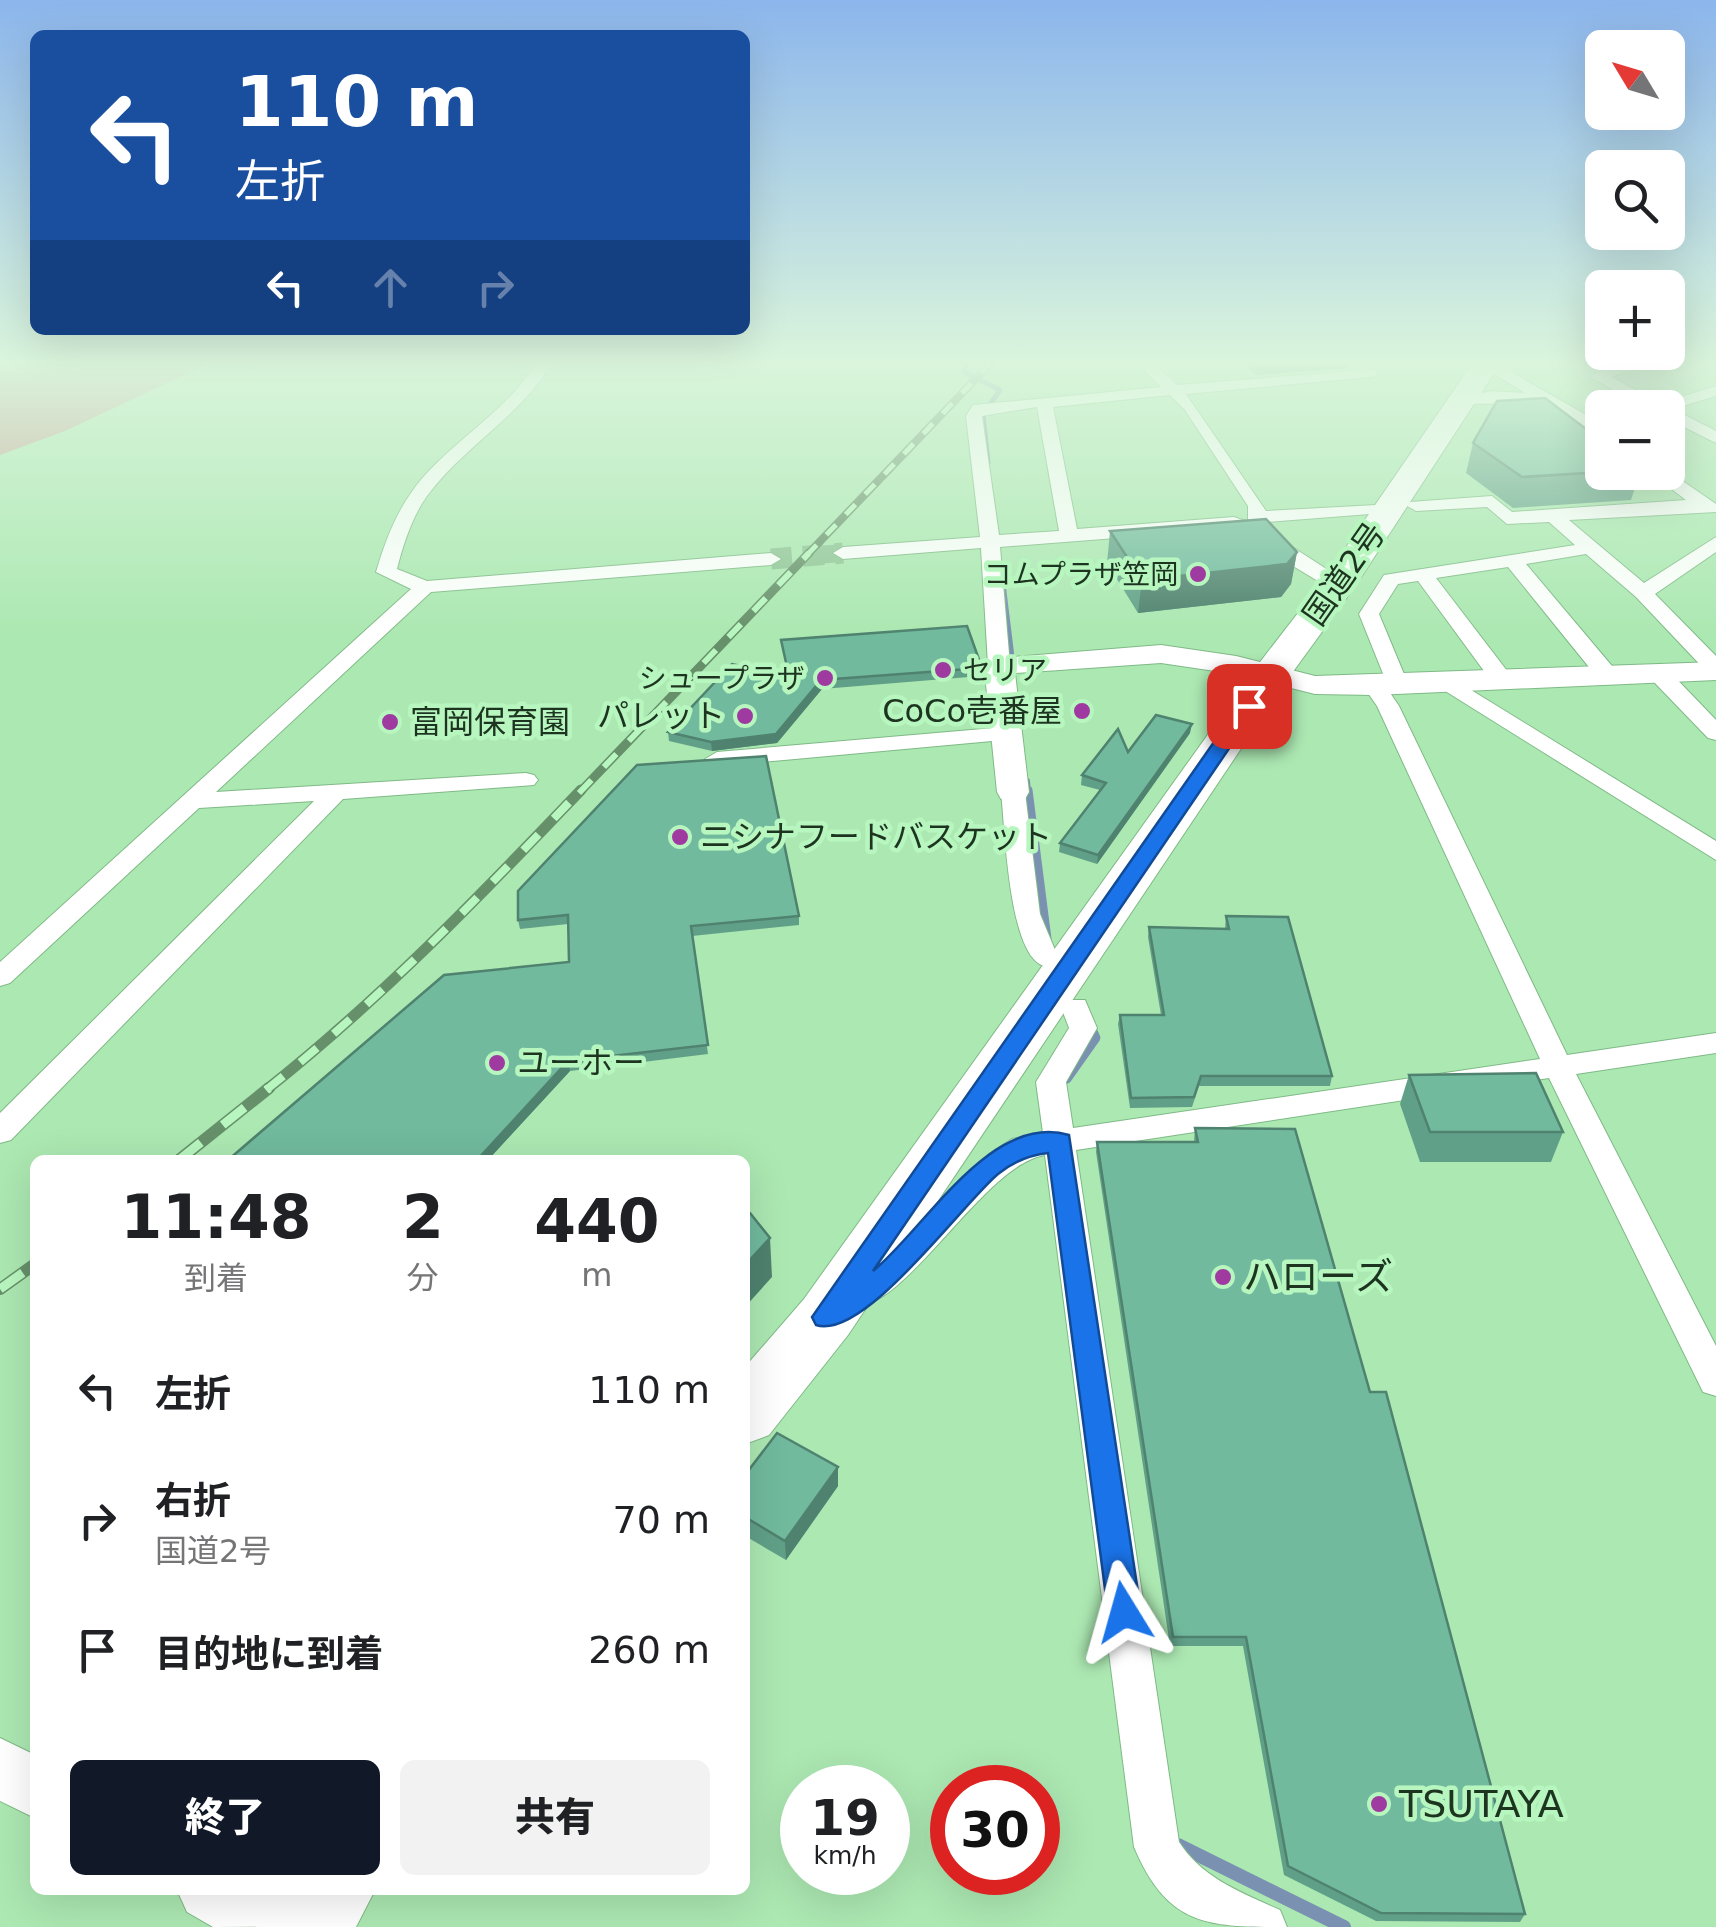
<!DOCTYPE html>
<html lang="ja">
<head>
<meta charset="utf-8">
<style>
	body { margin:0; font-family:"DejaVu Sans","Noto Sans JP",sans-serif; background:#f2f2f2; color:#202124; height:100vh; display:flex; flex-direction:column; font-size:38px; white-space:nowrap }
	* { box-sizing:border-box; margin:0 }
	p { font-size:32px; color:#757577 }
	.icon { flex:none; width:55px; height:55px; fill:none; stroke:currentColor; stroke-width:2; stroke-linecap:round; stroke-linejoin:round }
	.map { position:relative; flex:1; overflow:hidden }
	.side { position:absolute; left:30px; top:1155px; width:720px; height:740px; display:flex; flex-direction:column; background:#fff; border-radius:15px; box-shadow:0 10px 40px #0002 }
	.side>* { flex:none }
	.hud { position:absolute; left:30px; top:30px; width:720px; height:305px; border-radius:15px; box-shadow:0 10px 40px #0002; background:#1a4fa0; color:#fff; overflow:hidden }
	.needle { width:65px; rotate:308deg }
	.fabs { position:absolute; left:1585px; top:30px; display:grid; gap:20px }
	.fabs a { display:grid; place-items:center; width:100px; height:100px; border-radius:15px; background:#fff; box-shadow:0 10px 40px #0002; font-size:50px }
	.speed { position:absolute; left:780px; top:1765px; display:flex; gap:20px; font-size:50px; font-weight:700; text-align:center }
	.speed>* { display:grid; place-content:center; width:130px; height:130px; border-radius:50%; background:#fff; box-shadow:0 10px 40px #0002; line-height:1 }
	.speed small { font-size:25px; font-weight:400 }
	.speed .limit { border:15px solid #d22; background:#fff; color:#111 }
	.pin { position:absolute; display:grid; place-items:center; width:85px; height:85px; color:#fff; margin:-42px; border-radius:20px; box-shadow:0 5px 15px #0006 }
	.me { position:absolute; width:110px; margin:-55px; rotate:352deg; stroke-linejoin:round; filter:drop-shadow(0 0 8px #0008) }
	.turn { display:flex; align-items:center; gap:35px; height:210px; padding:0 40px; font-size:45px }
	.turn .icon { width:130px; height:130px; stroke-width:2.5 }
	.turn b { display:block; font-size:70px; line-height:85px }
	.lanes { display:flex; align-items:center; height:95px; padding:0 40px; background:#0003; justify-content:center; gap:50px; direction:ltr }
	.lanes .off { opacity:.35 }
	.eta { display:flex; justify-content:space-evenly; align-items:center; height:170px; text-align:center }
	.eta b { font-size:60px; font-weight:800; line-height:70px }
	.primary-button { display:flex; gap:20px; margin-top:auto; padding:20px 40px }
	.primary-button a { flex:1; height:115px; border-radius:15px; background:#111827; color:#fff; font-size:40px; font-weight:800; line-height:115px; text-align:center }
	.primary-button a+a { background:#f2f2f2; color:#202124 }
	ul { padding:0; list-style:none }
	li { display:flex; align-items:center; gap:30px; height:130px; padding:0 40px }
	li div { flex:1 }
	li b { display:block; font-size:38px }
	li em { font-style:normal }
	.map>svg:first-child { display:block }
	.green { fill:#c99d97 }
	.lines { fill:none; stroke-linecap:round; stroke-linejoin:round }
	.stream-far3 { stroke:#7a91b2; stroke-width:5 }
	.stream-far2 { stroke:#7a91b2; stroke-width:6 }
	.stream-far1 { stroke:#7a91b2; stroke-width:9 }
	.stream { stroke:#7a91b2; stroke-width:14 }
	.street-tunnel-far1 { stroke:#8fc495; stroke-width:18; stroke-dasharray:18 9; stroke-linecap:butt }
	.street-tunnel { stroke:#8fc495; stroke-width:21; stroke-dasharray:21 11; stroke-linecap:butt }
	.street-casing { stroke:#7fba86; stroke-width:2 }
	.secondary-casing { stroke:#7fba86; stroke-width:2 }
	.highway-casing { stroke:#7fba86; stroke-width:2 }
	.street { fill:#fff; fill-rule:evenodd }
	.secondary { fill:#fff; fill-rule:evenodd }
	.highway { fill:#fff; fill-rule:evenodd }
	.rail-far3-casing { stroke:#66906a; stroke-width:8 }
	.rail-far2-casing { stroke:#66906a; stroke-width:9 }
	.rail-far1-casing { stroke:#66906a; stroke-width:11 }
	.rail-casing { stroke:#66906a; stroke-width:12 }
	.rail-far3 { stroke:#b8f6bf; stroke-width:5; stroke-dasharray:14; stroke-linecap:butt }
	.rail-far2 { stroke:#b8f6bf; stroke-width:6; stroke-dasharray:18; stroke-linecap:butt }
	.rail-far1 { stroke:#b8f6bf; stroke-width:8; stroke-dasharray:22; stroke-linecap:butt }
	.rail { stroke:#b8f6bf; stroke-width:9; stroke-dasharray:28; stroke-linecap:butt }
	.wall { fill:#61a088 }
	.shaded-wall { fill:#4f826f }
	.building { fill:#71ba9e; stroke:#4f826f; stroke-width:2.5 }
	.route { fill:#1a73e8; stroke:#114b97; stroke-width:2.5 }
	.poi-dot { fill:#9f3ba0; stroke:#b8f6bf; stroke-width:4 }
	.labels { text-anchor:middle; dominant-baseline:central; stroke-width:9; stroke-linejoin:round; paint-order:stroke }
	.far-poi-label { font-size:28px; fill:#1d3520; stroke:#b8f6bf; text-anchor:end }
	.street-label { font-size:32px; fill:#1d3520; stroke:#b8f6bf }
	.poi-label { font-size:32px; fill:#1d3520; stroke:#b8f6bf; text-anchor:start }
	.near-poi-label { font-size:38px; fill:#1d3520; stroke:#b8f6bf; text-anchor:start }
</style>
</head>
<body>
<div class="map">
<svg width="1716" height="1927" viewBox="0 0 1716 1927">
	<rect width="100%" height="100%" fill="#ace8b2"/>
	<path class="green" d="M0 364H208L65 431 0 455Z"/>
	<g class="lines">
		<path class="stream-far3" d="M966 364 964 372 1000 390 983 414 988 463"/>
		<g class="stream-far2">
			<path d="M1003 587 1011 653"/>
			<path d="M1027 781 1028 793"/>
		</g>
		<g class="stream-far1">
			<path d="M1028 790 1047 939"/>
			<path d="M1067 1079 1096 1038 1090 1025"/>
		</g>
		<path class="stream" d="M1178 1845 1344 1927"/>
		<path class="street-tunnel-far1" d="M817 555 843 553"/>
		<path class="street-tunnel" d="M771 559 843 553"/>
		<g class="street-casing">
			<g id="street">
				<path d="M536 364H552C518 418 463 447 427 496 412 517 403 545 397 569L427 581 771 553 781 559 771 565 431 592 216 792 526 773 534 775 538 780 534 785 343 799 11 1140 0 1143V1113L314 801 199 808 10 983 0 986V962L411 589 376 572C384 545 394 517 411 493 443 446 503 416 536 364Z"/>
				<path d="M1138 364H1155L1177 385 1377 369V375L1372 377 1186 394 1266 511 1376 505 1379 509 1370 514 1266 522V530L1345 581V589H1331L1232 529 1000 547 1010 665 999 671 988 665 981 548 843 559 833 553 843 547 980 537 966 416 973 405 1161 387ZM1170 395 1185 410 1248 506V522L1234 517 1077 529 1053 407ZM1037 407 1059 531 999 535 982 416Z"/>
				<path d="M1478 364H1497L1602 424V436L1542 403 1456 404V398L1492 391 1525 393Z"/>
				<path d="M1621 364H1647L1611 377 1661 403 1716 386V396L1673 409 1716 431V443L1668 419V408H1645L1589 376Z"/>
				<path d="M1668 471 1716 504V512L1569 520 1644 583 1716 537V552L1655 594 1716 656V674L1708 673 1636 597 1586 554 1526 564 1617 672V682H1601L1508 567 1436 578 1511 676V686H1495L1418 581 1398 584 1379 614 1409 686 1406 691H1390L1359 614 1384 575 1575 545 1549 522 1507 524 1487 507 1416 511 1407 506 1410 502 1492 496 1512 512 1686 500 1649 472Z"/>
				<path d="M1660 669 1668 670 1716 720V740L1708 738 1652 680V670Z"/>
				<path d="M1450 677 1716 841V860L1442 689 1439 684Z"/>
				<path d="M1374 679 1382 681 1399 706 1567 1055 1716 1033V1053L1576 1074 1716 1346V1396L1703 1392 1549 1078 1076 1150 1179 1842C1202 1878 1242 1893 1280 1910L1287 1927C1208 1927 1168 1927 1134 1847L1045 1155C981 1165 900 1322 847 1305L842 1295 847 1285 989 1154 1012 1139 1043 1133 1036 1082 1069 1028 1061 1007 1065 1000H1085L1097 1028 1066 1082 1073 1128 1540 1059 1377 706 1363 686Z"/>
				<path d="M1006 727 1017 734 1014 739 717 766 705 759 717 752Z"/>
				<path d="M1013 785 1025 792 1040 914 1058 957 1044 966C1008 956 1005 826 1001 792Z"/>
			</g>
		</g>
		<g class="secondary-casing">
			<g id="secondary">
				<path d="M1161 645 1236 656 1315 676 1716 662V680L1374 695 1315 694 1235 674 1161 663 1015 673 1029 792 1025 799H1001L997 792 984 665 989 659Z"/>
				<path d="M0 1738 35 1755V1818L0 1801Z"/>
				<path d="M177 1890H288L323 1903 332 1926 213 1927 187 1912Z"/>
			</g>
		</g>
		<g class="highway-casing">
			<g id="highway">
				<path d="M1472 364H1500L1356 585 1287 680 848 1335 769 1435 745 1444V1367L804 1299 1257 666 1325 578Z"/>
				<path d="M275 1890H375L356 1927H256Z"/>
			</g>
		</g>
		<use href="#street" class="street"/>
		<use href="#secondary" class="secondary"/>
		<use href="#highway" class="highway"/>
		<g class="rail-far3-casing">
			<path id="rail-far3" d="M807 555 990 364"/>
		</g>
		<g class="rail-far2-casing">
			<path id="rail-far2" d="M579 793 809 553"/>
		</g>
		<g class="rail-far1-casing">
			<path id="rail-far1" d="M266 1090C381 999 480 896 581 790"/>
		</g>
		<g class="rail-casing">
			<g id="rail">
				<path d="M179 1160 269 1088"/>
				<path d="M0 1289 35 1264"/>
			</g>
		</g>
		<use href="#rail-far3" class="rail-far3"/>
		<use href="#rail-far2" class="rail-far2"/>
		<use href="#rail-far1" class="rail-far1"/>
		<use href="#rail" class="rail"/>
	</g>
	<g class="wall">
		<path d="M1244 364H1347L1346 368 1256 375Z"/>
		<path d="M1473 443 1602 472H1640L1631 500 1513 508 1466 473Z"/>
		<path d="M1110 531 1297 552 1291 584 1281 597 1138 613 1107 563Z"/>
		<path d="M781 640 982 668 981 676 822 689 777 743 712 751 669 741 668 732 788 676Z"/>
		<path d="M1190 733 1097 864 1059 852 1060 843 1100 790 1081 785 1082 775 1128 752Z"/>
		<path d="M518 891 799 916V925L692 936 708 1054 570 1071 488 1160H228L569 962 568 924 520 929 518 920Z"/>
		<path d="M1226 916 1332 1076 1330 1086H1199L1192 1107 1130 1108 1118 1024 1120 1015H1161L1148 937 1149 927 1225 929Z"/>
		<path d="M1409 1075 1563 1132 1551 1162H1420L1400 1104Z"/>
		<path d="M1195 1128 1370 1392 1525 1914 1520 1922 1376 1921 1284 1875 1243 1646H1170L1096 1152 1097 1142H1194Z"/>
		<path d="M745 1475 838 1486 786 1560 745 1536Z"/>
	</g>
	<g class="shaded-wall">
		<path d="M1257 364H1347L1346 368 1256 375Z"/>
		<path d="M1297 552 1291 584 1281 597 1138 613 1142 580Z"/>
		<path d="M821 680 822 689 777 743 712 751 711 742Z"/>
		<path d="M1192 724 1190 733 1097 864 1098 855Z"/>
		<path d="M568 1061 570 1071 488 1160H477Z"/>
		<path d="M770 1238 772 1277 745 1307V1265Z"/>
		<path d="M838 1467V1486L786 1560 785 1541Z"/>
	</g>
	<g class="building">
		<path d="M1545 398 1602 441V472L1522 477 1473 443 1497 401Z"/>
		<path d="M1266 519 1297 552 1287 564 1142 580 1110 531Z"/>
		<path d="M967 626 982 668 821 680 776 734 711 742 668 732 732 664 789 676 781 640Z"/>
		<path d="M1156 715 1192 724 1098 855 1060 843 1106 783 1082 775 1118 729 1128 752Z"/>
		<path d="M766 756 799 916 691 926 708 1045 568 1061 477 1160H228L444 975 569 962 568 915 518 920V891L637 765Z"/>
		<path d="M1226 916 1288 917 1332 1076H1201L1194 1097 1131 1098 1120 1015H1164L1149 927 1229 929Z"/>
		<path d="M1536 1073 1563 1132H1430L1409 1075Z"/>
		<path d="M1195 1128 1295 1129 1370 1392H1386L1525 1914 1381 1913 1288 1866 1246 1637H1173L1097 1142H1198Z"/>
		<path d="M745 1211 750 1213 770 1238 745 1265Z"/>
		<path d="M777 1433 838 1467 785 1541 745 1517V1475Z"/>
	</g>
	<linearGradient id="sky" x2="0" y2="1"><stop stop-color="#8cb6ec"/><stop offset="0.57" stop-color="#daf5dc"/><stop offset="1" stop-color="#daf5dc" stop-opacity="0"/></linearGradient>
	<rect width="1716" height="634" fill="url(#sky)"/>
	<path class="route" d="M1242 702 1258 706 873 1271C925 1229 990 1112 1069 1135L1141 1612 1136 1623 1124 1628 1113 1623 1108 1612 1048 1153C1030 1155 1013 1162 998 1174 963 1203 864 1341 816 1325L812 1317Z"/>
	<g class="poi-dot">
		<circle cx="1198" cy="574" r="10"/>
		<circle cx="943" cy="670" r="10"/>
		<circle cx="825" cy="678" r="10"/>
		<circle cx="1082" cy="711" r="10"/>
		<circle cx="745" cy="716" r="10"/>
		<circle cx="390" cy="722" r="10"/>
		<circle cx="680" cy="837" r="10"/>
		<circle cx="497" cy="1063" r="10"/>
		<circle cx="1223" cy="1277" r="10"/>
		<circle cx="1379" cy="1804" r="10"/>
	</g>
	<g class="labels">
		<g class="far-poi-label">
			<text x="1178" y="574">コムプラザ笠岡</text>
			<text x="963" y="670" text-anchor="start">セリア</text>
			<text x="805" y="678">シュープラザ</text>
		</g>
		<g class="street-label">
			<text transform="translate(1344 574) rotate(-55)">国道2号</text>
		</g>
		<g class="poi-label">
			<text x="1062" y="711" text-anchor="end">CoCo壱番屋</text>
			<text x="725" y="716" text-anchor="end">パレット</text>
			<text x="410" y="722">富岡保育園</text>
			<text x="700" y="837">ニシナフードバスケット</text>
			<text x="517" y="1063">ユーホー</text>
		</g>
		<g class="near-poi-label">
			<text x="1243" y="1277">ハローズ</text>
			<text x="1399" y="1804">TSUTAYA</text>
		</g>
	</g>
</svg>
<div class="fabs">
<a><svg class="needle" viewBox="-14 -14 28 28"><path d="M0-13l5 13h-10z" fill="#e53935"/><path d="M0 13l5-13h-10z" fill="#757577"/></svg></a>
<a><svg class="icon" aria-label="search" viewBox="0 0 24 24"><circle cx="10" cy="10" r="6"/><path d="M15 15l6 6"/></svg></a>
<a>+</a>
<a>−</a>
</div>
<div class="speed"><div>19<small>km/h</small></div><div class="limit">30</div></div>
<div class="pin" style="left:1249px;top:706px;background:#d93025"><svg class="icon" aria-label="arrive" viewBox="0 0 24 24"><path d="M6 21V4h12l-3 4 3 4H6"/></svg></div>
<svg class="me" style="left:1124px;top:1612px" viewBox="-20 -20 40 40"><path d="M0-17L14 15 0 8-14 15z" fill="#1a73e8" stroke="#fff" stroke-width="4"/></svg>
<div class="hud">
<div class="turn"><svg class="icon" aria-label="left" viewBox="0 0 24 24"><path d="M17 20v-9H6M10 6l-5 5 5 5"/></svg><div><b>110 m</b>左折</div></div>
<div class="lanes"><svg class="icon" aria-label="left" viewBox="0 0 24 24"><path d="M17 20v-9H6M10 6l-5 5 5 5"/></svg><svg class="icon off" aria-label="ahead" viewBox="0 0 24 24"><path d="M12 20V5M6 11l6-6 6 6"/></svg><svg class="icon off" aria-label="right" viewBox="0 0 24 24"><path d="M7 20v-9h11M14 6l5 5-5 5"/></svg></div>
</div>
<section class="side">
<div class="eta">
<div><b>11:48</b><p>到着</p></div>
<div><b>2</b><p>分</p></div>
<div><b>440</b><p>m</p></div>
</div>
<ul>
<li><svg class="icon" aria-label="left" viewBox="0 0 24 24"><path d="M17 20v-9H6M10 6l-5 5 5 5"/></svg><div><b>左折</b></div><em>110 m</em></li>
<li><svg class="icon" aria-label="right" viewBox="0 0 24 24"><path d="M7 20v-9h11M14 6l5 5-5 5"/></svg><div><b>右折</b><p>国道2号</p></div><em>70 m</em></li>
<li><svg class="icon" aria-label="arrive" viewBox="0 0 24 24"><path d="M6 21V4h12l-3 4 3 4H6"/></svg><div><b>目的地に到着</b></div><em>260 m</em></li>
</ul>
<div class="primary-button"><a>終了</a><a>共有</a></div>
</section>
</div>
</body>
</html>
